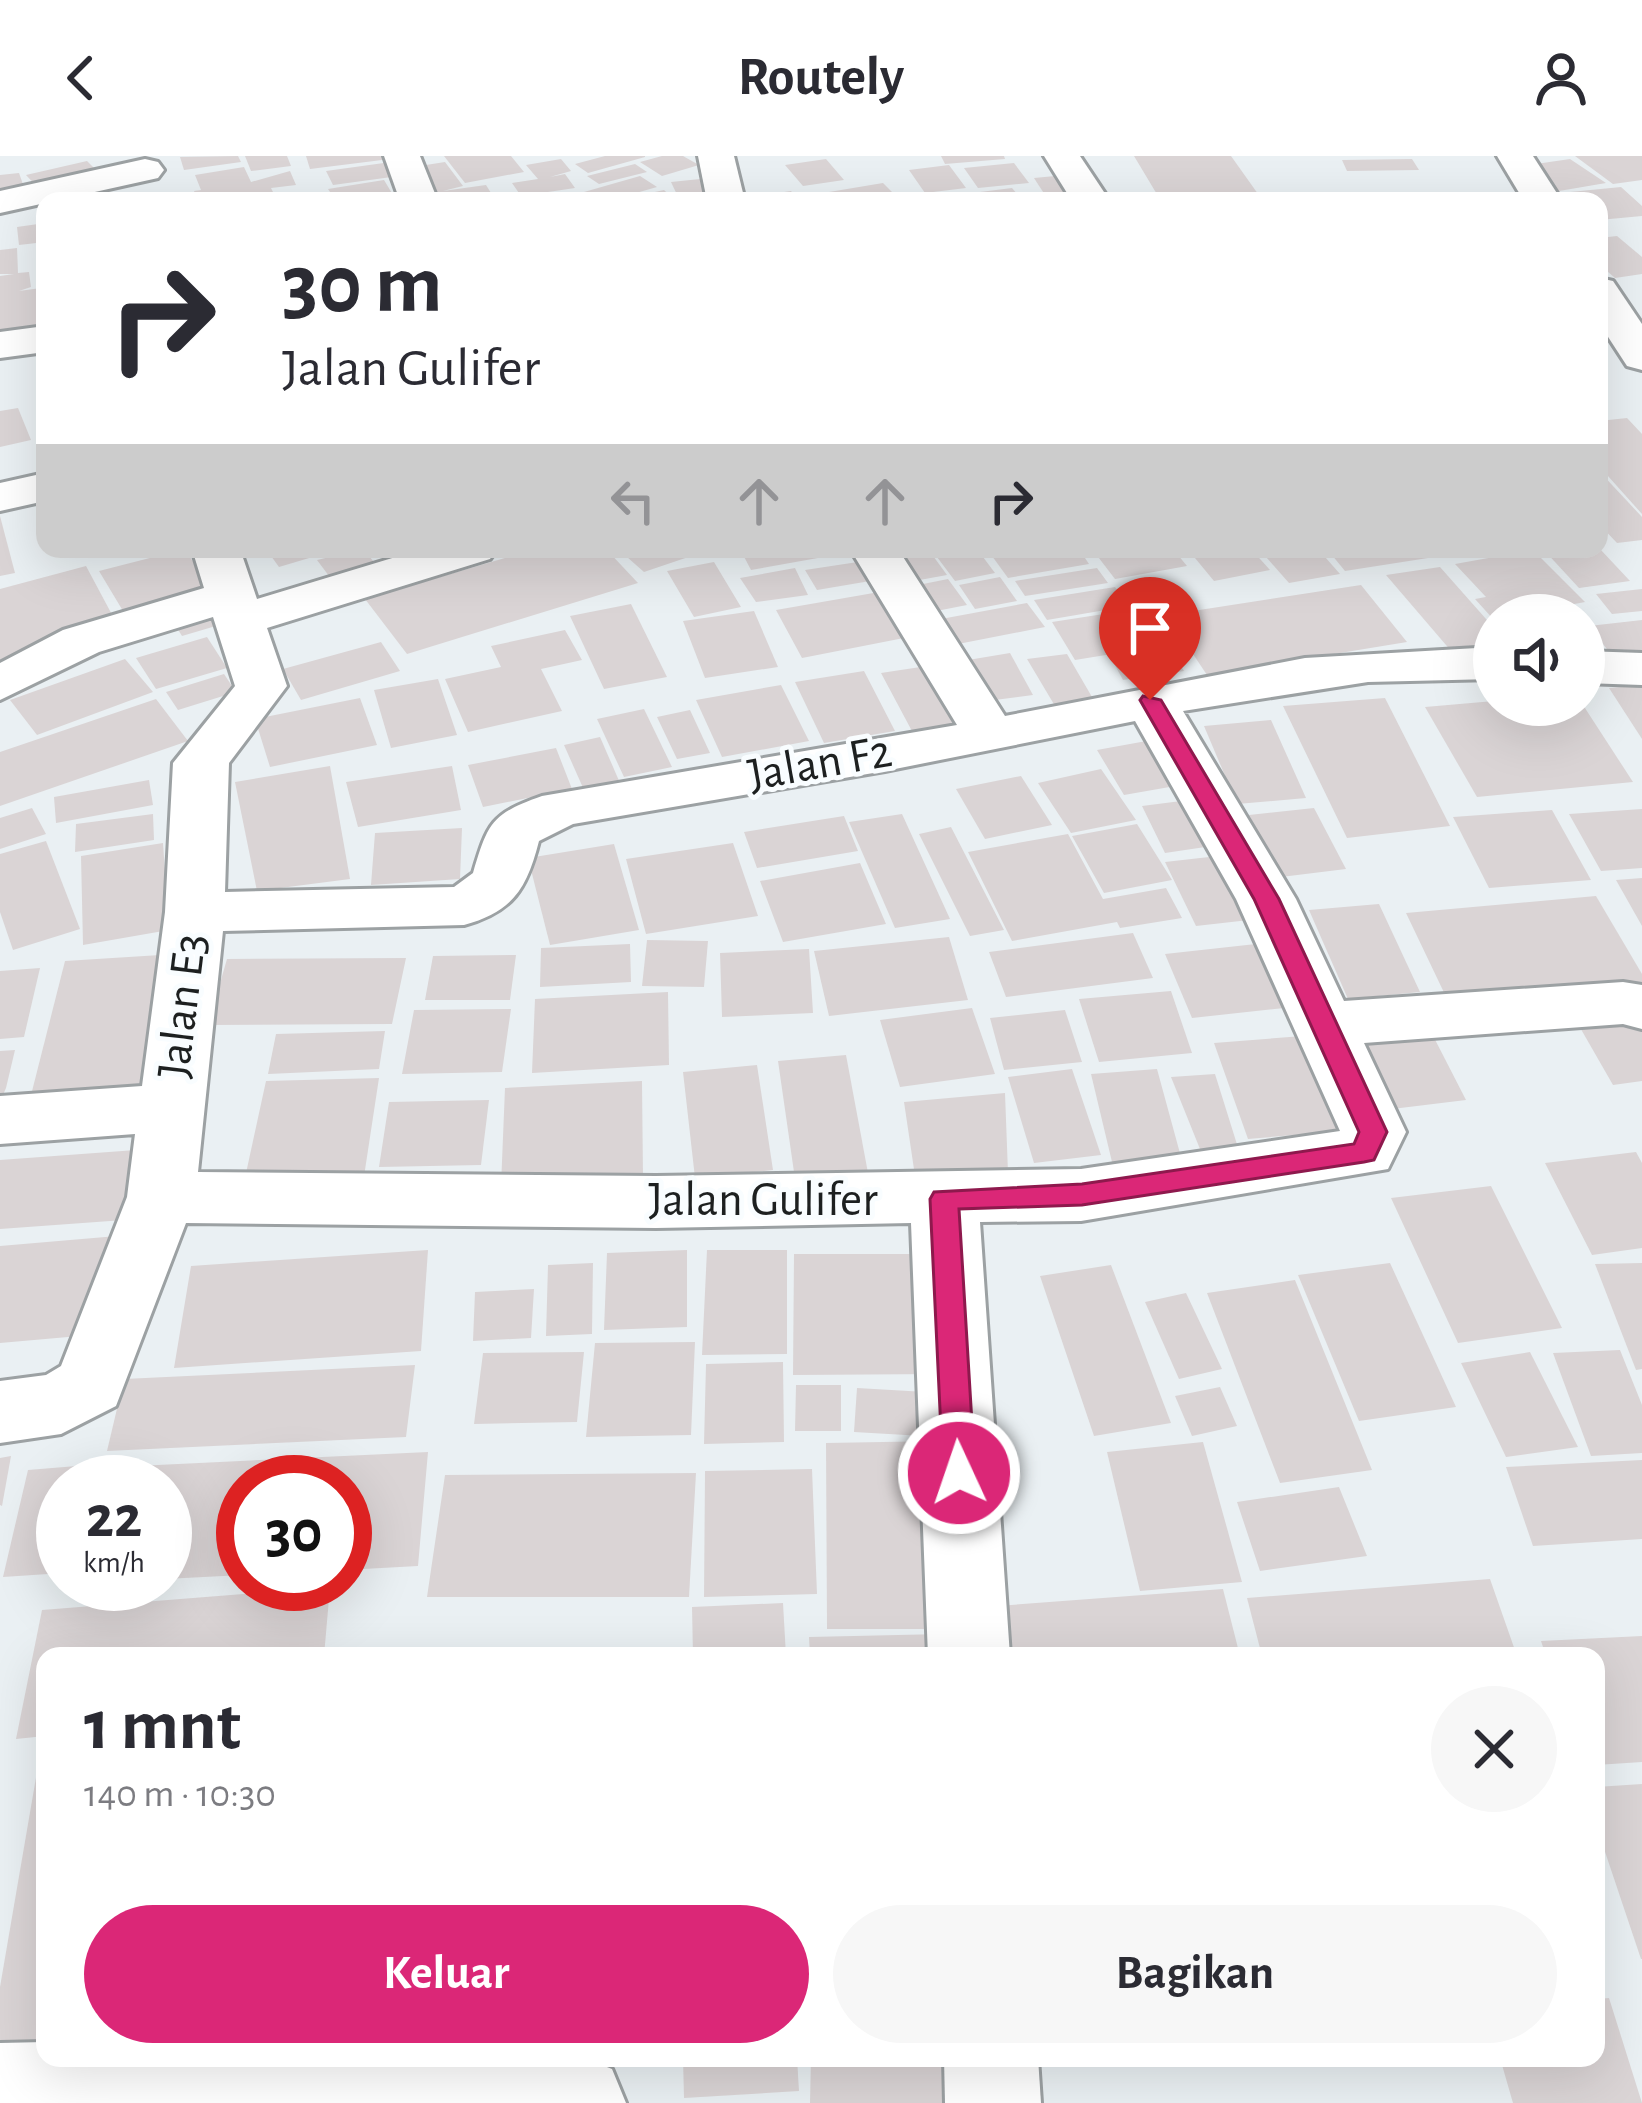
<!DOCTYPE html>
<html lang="id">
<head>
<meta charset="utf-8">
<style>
	body { margin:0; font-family:"Alegreya Sans",sans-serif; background:#f7f7f7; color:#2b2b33; height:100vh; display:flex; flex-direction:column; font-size:45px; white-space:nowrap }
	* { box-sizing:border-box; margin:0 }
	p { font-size:39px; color:#7c7c81 }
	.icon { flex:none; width:66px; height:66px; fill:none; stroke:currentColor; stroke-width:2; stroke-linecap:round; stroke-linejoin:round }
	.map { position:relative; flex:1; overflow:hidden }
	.details { position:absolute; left:36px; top:1491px; width:1569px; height:420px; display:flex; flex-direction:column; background:#fff; border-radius:24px; box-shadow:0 12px 48px #0002 }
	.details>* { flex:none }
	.guide { position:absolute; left:36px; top:36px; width:1572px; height:366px; border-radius:24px; box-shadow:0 12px 48px #0002; background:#fff; color:#2b2b33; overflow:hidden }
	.buttons { position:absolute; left:1473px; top:438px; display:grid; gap:24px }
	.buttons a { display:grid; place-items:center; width:132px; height:132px; border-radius:50%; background:#fff; box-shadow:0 12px 48px #0002; font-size:60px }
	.speed { position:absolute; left:36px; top:1299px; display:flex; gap:24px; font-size:60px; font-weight:700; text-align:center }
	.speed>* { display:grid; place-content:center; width:156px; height:156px; border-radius:50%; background:#fff; box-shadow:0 12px 48px #0002; line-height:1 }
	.speed small { font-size:30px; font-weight:400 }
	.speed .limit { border:18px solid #d22; background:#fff; color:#111 }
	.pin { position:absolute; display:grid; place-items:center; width:102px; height:102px; color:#fff; margin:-123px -51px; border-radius:50% 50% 50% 0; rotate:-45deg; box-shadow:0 0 12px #0007 }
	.pin .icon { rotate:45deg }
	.me { position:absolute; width:132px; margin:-66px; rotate:357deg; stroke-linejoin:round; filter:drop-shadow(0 0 9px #0008) }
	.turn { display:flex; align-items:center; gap:42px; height:252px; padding:0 48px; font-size:54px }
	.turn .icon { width:156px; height:156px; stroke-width:2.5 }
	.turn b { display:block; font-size:84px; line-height:102px }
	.lanes { display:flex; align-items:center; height:114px; padding:0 48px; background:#0003; justify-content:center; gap:60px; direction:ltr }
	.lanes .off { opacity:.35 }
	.round { display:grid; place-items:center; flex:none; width:126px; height:126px; border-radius:63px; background:#f7f7f7 }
	.head { display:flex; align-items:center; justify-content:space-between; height:204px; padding:0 48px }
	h1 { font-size:72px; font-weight:700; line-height:90px }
	.action { display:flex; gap:24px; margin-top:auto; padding:24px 48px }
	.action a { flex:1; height:138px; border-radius:72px; background:#db2777; color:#fff; font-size:48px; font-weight:700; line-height:138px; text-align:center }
	.action a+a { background:#f7f7f7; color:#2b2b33 }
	header { display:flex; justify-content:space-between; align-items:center; height:156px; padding:0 48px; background:#fff; font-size:54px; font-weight:700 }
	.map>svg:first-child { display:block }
	.building { fill:#dad4d5 }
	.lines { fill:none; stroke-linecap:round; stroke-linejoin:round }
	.street-casing { stroke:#9ca1a3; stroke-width:6 }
	.secondary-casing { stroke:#9ca1a3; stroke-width:6 }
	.street { fill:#fff; fill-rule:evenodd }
	.secondary { fill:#fff; fill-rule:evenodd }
	.route { fill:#db2777; stroke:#8e194d; stroke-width:3 }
	.labels { text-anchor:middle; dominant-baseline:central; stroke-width:10; stroke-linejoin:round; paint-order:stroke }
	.street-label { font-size:48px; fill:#1d2020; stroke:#f9fdff }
</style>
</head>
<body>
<header><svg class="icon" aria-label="back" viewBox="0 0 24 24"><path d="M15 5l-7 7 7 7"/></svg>Routely<svg class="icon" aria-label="person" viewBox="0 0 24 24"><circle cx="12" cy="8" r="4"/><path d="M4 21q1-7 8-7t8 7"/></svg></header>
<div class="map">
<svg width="1642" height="1947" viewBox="0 0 1642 1947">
	<rect width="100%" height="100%" fill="#eaf0f3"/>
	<g class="building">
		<path d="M238 0 241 6 184 14 180 1Z"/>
		<path d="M245 0H287L291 10 251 15Z"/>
		<path d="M306 0H389L390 3 310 13Z"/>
		<path d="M444 0H511L524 16 465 27Z"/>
		<path d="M605 0H645V1L588 17 575 8Z"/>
		<path d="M662 0H683L699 9 662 20 640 6Z"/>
		<path d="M941 0H1004L1005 3 945 8Z"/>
		<path d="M1134 0H1231L1263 45H1161Z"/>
		<path d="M1575 0H1642V24L1613 28Z"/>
		<path d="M561 3 571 15 550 21 565 18 575 32 521 40 512 27 538 23 526 9Z"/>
		<path d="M826 3 844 24 803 30 785 9Z"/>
		<path d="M1412 3 1419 14 1347 15 1342 4Z"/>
		<path d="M1570 3 1606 27 1559 35 1523 10Z"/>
		<path d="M87 5 102 20 40 34 26 19Z"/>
		<path d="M391 6 399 20 333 29 326 15Z"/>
		<path d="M445 6 463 30 443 35 486 29 496 45H432L407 12Z"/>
		<path d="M1014 7 1029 27 978 32 964 12Z"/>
		<path d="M635 8 647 16 599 28 587 20Z"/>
		<path d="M949 9 966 32 925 37 909 14Z"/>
		<path d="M244 11 251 26 290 15 296 29 271 32 274 38 198 45 194 35 201 34 195 19Z"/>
		<path d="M19 17 25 34 0 38V19Z"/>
		<path d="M1066 19 1078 36 1045 39 1034 22Z"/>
		<path d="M640 20 657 31 608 45 584 36Z"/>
		<path d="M710 22 720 41 680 45 671 26Z"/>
		<path d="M384 24 393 39 336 45 328 33Z"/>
		<path d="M883 27 894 38 854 45H810L805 40Z"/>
		<path d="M1621 31 1642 50V60L1599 64V45H1557L1550 38Z"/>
		<path d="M1012 32 1023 45H961L956 39Z"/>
		<path d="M664 34 676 45H623V43Z"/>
		<path d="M791 35 800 45H743L742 42Z"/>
		<path d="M45 67V86L19 89 17 71Z"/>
		<path d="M1617 80 1642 101V118L1615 122 1599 108V82Z"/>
		<path d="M17 92 18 117 29 116 31 131 19 135 41 132 45 180 0 185V120L14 118H0V94Z"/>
		<path d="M18 252 31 284 0 291V255Z"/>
		<path d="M1627 262 1642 278V358L1599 310V265Z"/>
		<path d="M1599 315 1642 361V384L1617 387 1599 368Z"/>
		<path d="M0 360 15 417 0 420Z"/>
		<path d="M185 393 212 436 126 460 99 415Z"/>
		<path d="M266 393H336V394L279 411Z"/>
		<path d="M363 393 374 406 329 420 317 404Z"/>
		<path d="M536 393H606L638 427 407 498 365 443Z"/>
		<path d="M618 393H709V394L644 416Z"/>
		<path d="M740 393H857V395L751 414Z"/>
		<path d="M879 393H928L947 419 903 427Z"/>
		<path d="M931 393H977L995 417 955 425Z"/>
		<path d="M1032 393H1079L1089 408 1008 422 992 400Z"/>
		<path d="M1092 393H1173L1187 410 1115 423Z"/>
		<path d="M1251 393 1270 414 1214 425 1195 402Z"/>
		<path d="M1259 393H1318L1340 418 1289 427Z"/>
		<path d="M1327 393H1420L1428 402 1345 415Z"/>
		<path d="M1543 393H1600L1630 425 1579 432Z"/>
		<path d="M1533 394 1585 446 1558 451 1566 459H1494V464L1475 443 1486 441 1455 408Z"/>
		<path d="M871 404 882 423 817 434 805 414Z"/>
		<path d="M714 406 741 451 694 461 667 415Z"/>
		<path d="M86 410 117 468 0 507V433Z"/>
		<path d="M1440 411 1494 472V497L1458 503 1386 419Z"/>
		<path d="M795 412 808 439 756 446 740 422Z"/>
		<path d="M1097 412 1108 427 1025 440 1015 425Z"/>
		<path d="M1000 421 1017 445 975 453 959 429Z"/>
		<path d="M948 423 967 449 921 458 903 432Z"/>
		<path d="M1361 429 1407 486 1207 519 1167 459Z"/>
		<path d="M1115 431 1129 450 1047 464 1034 444Z"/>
		<path d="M1642 433V455L1612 458 1596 438Z"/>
		<path d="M885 435 909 481 802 502 776 454Z"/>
		<path d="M213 447 226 467 182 480 169 459Z"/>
		<path d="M1027 447 1045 471 958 488 941 463Z"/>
		<path d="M631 448 667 521 604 533 570 460Z"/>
		<path d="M1136 453 1161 490 1075 504 1052 466Z"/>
		<path d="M754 455 778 511 705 522 683 465Z"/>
		<path d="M1642 464V503L1617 506 1589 470Z"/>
		<path d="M565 474 582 504 541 513 562 555 468 576 445 523 501 511 491 490Z"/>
		<path d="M207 481 227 512 156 533 136 502Z"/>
		<path d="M381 486 400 515 301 544 283 513Z"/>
		<path d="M1170 493 1184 515 1123 524 1111 502Z"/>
		<path d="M1010 497 1033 539 987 545 962 505Z"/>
		<path d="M1067 498 1092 541 1055 550 1027 503Z"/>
		<path d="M125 503 153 536 37 579 10 544Z"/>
		<path d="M927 510 960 569 913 577 881 517Z"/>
		<path d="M864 515 895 575 824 587 795 526Z"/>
		<path d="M224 518 236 536 178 554 166 536Z"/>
		<path d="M438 523 457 579 391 592 374 534Z"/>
		<path d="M781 529 809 585 722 601 696 544Z"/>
		<path d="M1642 529V583L1609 532Z"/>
		<path d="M360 542 377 589 270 611 255 563Z"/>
		<path d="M1385 542 1450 670 1347 682 1283 550Z"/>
		<path d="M156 543 188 585 0 650V596Z"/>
		<path d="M1494 545 1583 549 1633 626 1477 641 1425 551Z"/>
		<path d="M644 553 672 611 624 621 597 563Z"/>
		<path d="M690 554 710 597 677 603 657 561Z"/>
		<path d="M1271 564 1306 642 1237 648 1204 570Z"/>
		<path d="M600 581 620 627 584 634 564 589Z"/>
		<path d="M1152 584 1181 629 1124 639 1097 594Z"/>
		<path d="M556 592 572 633 483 651 468 609Z"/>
		<path d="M330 610 350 723 257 735 235 626Z"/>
		<path d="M452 610 461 654 358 671 346 626Z"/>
		<path d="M1101 613 1136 664 1071 677 1038 627Z"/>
		<path d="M1021 620 1052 669 985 683 956 633Z"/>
		<path d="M149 624 153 649 56 667 54 641Z"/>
		<path d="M1189 644 1212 690 1165 697 1142 650Z"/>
		<path d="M32 652 46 678 0 693V662Z"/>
		<path d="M1314 652 1346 713 1281 721 1249 659Z"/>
		<path d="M1642 653V712L1601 715 1569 658Z"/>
		<path d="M1552 654 1591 724 1489 732 1453 661Z"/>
		<path d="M153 658 154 684 75 696 76 668Z"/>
		<path d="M902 658 950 763 895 772 849 666Z"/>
		<path d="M844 660 858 695 757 712 744 676Z"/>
		<path d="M1137 668 1172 724 1104 737 1072 680Z"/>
		<path d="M951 671 1004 774 970 780 919 678Z"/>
		<path d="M462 672 460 723 371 729 375 677Z"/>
		<path d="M1068 678 1103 743 1166 732 1182 762 1120 772 1117 766 1012 785 968 696Z"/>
		<path d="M46 685 80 773 13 794 0 756V698Z"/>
		<path d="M163 687 169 774 83 789 81 700Z"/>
		<path d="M733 687 758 760 646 778 626 703Z"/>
		<path d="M614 688 639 774 550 789 528 702Z"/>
		<path d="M1218 700 1249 764 1196 770 1165 706Z"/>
		<path d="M860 707 886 768 783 786 760 725Z"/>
		<path d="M1642 722V770L1616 724Z"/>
		<path d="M1596 740 1642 818V830L1449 847 1406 757Z"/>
		<path d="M1379 748 1420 836 1348 843 1309 754Z"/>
		<path d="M1133 777 1153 822 1006 841 989 796Z"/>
		<path d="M949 781 968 844 829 860 814 795Z"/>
		<path d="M647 784 708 785 704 831 642 830Z"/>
		<path d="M1265 787 1294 851 1192 862 1165 798Z"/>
		<path d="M630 788 631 826 540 831 541 792Z"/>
		<path d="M809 793 813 857 722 861 720 797Z"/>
		<path d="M176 798 144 946 27 955 65 805Z"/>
		<path d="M516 799 510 844H425L433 800Z"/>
		<path d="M406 802 392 868 208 869 227 803Z"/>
		<path d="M40 812 24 881 0 883V815Z"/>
		<path d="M1171 835 1192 897 1099 906 1079 843Z"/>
		<path d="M668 836 669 909 532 917 535 843Z"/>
		<path d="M972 852 995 918 900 931 880 864Z"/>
		<path d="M511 853 502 916 402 918 414 854Z"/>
		<path d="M1065 854 1082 906 1004 914 990 862Z"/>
		<path d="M1642 863V925L1613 929 1578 868Z"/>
		<path d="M1427 868 1466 944 1384 954 1348 877Z"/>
		<path d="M385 875 379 913 268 918 276 878Z"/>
		<path d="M1316 879 1353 974 1248 983 1214 887Z"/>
		<path d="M15 894 6 932 0 946V895Z"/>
		<path d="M846 899 868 1017 795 1023 778 905Z"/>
		<path d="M757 909 773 1014 695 1022 683 916Z"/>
		<path d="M1072 913 1101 999 1034 1007 1008 921Z"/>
		<path d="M1157 913 1181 1001 1112 1006 1091 918Z"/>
		<path d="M1215 918 1240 998H1202L1171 921Z"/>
		<path d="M379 922 363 1027 243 1031 266 925Z"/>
		<path d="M642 925 643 1021 501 1030 505 932Z"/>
		<path d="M1005 937 1008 1017 915 1020 904 946Z"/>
		<path d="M489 944 481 1009 379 1011 389 946Z"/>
		<path d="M136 994 124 1064 0 1073V1004Z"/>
		<path d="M1636 996 1642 1007V1092L1592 1099 1545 1007Z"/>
		<path d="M1491 1030 1562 1172 1458 1187 1391 1042Z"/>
		<path d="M117 1080 102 1178 0 1187V1090Z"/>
		<path d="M428 1094 421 1195 174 1212 191 1110Z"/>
		<path d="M687 1094V1171L604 1174 607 1097Z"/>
		<path d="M707 1094H787V1198L702 1199Z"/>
		<path d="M794 1098H935L941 1218 793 1219Z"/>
		<path d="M593 1107 592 1178 546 1180 548 1109Z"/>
		<path d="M1390 1107 1456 1251 1359 1265 1298 1119Z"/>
		<path d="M1642 1107V1213L1636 1214 1595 1108Z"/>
		<path d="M1111 1109 1171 1267 1094 1280 1040 1120Z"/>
		<path d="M1295 1124 1372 1314 1280 1327 1207 1137Z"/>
		<path d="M534 1133 531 1182 473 1185 475 1136Z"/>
		<path d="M1186 1137 1222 1213 1179 1223 1145 1146Z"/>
		<path d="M695 1186 691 1279 586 1281 595 1187Z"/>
		<path d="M1620 1194 1642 1249V1297L1591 1300 1553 1197Z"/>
		<path d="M584 1196 577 1266 474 1268 483 1197Z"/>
		<path d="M1530 1196 1578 1291 1506 1301 1461 1207Z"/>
		<path d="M783 1206 784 1286 704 1288 706 1208Z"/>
		<path d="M415 1209 406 1281 107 1295 124 1223Z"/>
		<path d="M796 1229H841V1275H795Z"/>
		<path d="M1220 1231 1237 1270 1192 1280 1175 1240Z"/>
		<path d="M857 1232 943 1237 940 1281 854 1276Z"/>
		<path d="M940 1285 950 1473H827L826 1287Z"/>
		<path d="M1203 1286 1242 1426 1140 1435 1107 1296Z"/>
		<path d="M428 1296 418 1410 345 1414V1326H243V1419L165 1423V1326H112L116 1311Z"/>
		<path d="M11 1300 2 1350 0 1349V1302Z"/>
		<path d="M1642 1304V1383L1533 1390 1506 1311Z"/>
		<path d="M101 1308 98 1326H63V1417L3 1421 28 1314Z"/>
		<path d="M812 1313 817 1438 704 1441 705 1315Z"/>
		<path d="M696 1317 689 1441H427L445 1319Z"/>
		<path d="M1339 1331 1367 1400 1260 1415 1237 1346Z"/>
		<path d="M1490 1423 1517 1500H1262L1247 1442Z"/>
		<path d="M330 1431 324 1500H45V1580L16 1583 42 1454Z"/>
		<path d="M1223 1433 1240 1500H1004L997 1450Z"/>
		<path d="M783 1447 786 1500H693L692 1451Z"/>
		<path d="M943 1478 945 1500H810L809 1481Z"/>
		<path d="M1642 1480V1606L1596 1609V1500H1546L1541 1485Z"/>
		<path d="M39 1604H45V1890L0 1895V1831Z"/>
		<path d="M1642 1628V1803H1641L1596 1669V1631Z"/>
		<path d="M1609 1842 1642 1947H1513L1500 1902H1596V1843Z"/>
		<path d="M683 1902H797L799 1935 684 1942Z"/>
		<path d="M811 1902H969L970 1947H810Z"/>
	</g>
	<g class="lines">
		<g class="street-casing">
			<g id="street">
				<path d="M384 0H420L438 45H400Z"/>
				<path d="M698 0H734L745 45H707Z"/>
				<path d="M1044 0H1080L1110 45H1072Z"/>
				<path d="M145 3 158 6 164 14 158 22 0 57V35Z"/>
				<path d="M45 170V196L0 202V176Z"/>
				<path d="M45 317V345L0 355V327Z"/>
				<path d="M192 393H240L257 443 422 393H497L490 403 267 472 287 530 229 607 225 736 454 731 473 717C488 667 491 658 542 640L957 569 850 393H898L1005 560 1305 502 1494 491V523L1368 526 1183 555 1296 743 1344 845 1623 826 1642 829V873L1623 868 1364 887 1406 976 1388 1013 1081 1065 980 1066 1010 1500H928L911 1067 656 1072 186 1067 116 1250 61 1278 0 1287V1225L46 1219 61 1210 127 1041 135 978 0 988V940L142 930 165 756 173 607 235 530 213 461 99 496 0 544V507L63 474 204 432ZM1135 565 1236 743 1340 975 1081 1013 656 1020 198 1016 223 775 464 769C513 756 527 732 539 685L573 668 885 615Z"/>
				<path d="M1584 495 1642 497V529L1584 527Z"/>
				<path d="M45 1886V1902H584L612 1913 626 1947H0V1887Z"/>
				<path d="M944 1902H1038L1041 1947H945Z"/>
			</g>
		</g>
		<g class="secondary-casing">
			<g id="secondary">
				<path d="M1497 0H1533L1562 45H1524Z"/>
				<path d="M1599 122 1613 125 1642 168V214L1627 210 1599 167Z"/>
			</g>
		</g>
		<use href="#street" class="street"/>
		<use href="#secondary" class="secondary"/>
	</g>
	<path class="route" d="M1143 540 1161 544 1279 743 1387 976 1374 1004 1364 1006 1082 1049 959 1053 975 1317 970 1327H948L943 1317 930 1043 934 1036 1082 1028 1354 988 1359 976 1254 743 1140 544Z"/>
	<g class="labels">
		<g class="street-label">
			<text transform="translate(820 608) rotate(-10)">Jalan F2</text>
			<text transform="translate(183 850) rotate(-83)">Jalan E3</text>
			<text x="763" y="1045">Jalan Gulifer</text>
		</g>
	</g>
</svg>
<div class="buttons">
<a><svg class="icon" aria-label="sound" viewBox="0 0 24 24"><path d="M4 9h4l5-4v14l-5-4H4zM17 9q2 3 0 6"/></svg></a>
</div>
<div class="speed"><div>22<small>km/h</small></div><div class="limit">30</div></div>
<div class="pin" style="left:1150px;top:544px;background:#d93025"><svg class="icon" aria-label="arrive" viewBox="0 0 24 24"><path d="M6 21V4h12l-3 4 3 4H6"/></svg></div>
<svg class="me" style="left:959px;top:1317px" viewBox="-20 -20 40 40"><circle r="17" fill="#db2777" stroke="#fff" stroke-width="3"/><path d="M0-11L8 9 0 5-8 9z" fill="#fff"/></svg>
<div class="guide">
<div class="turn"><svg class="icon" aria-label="right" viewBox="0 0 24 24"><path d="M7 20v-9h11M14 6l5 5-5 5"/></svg><div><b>30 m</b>Jalan Gulifer</div></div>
<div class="lanes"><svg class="icon off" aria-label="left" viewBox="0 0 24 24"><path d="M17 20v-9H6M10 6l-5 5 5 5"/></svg><svg class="icon off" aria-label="ahead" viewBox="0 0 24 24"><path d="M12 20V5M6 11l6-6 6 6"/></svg><svg class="icon off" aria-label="ahead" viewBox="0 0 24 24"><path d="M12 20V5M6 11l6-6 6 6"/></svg><svg class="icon" aria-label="right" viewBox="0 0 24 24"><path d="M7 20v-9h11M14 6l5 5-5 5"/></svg></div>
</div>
<section class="details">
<div class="head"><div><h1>1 mnt</h1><p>140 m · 10:30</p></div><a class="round"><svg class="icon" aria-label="close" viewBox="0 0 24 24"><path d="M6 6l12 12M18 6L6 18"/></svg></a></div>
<div class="action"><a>Keluar</a><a>Bagikan</a></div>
</section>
</div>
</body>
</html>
